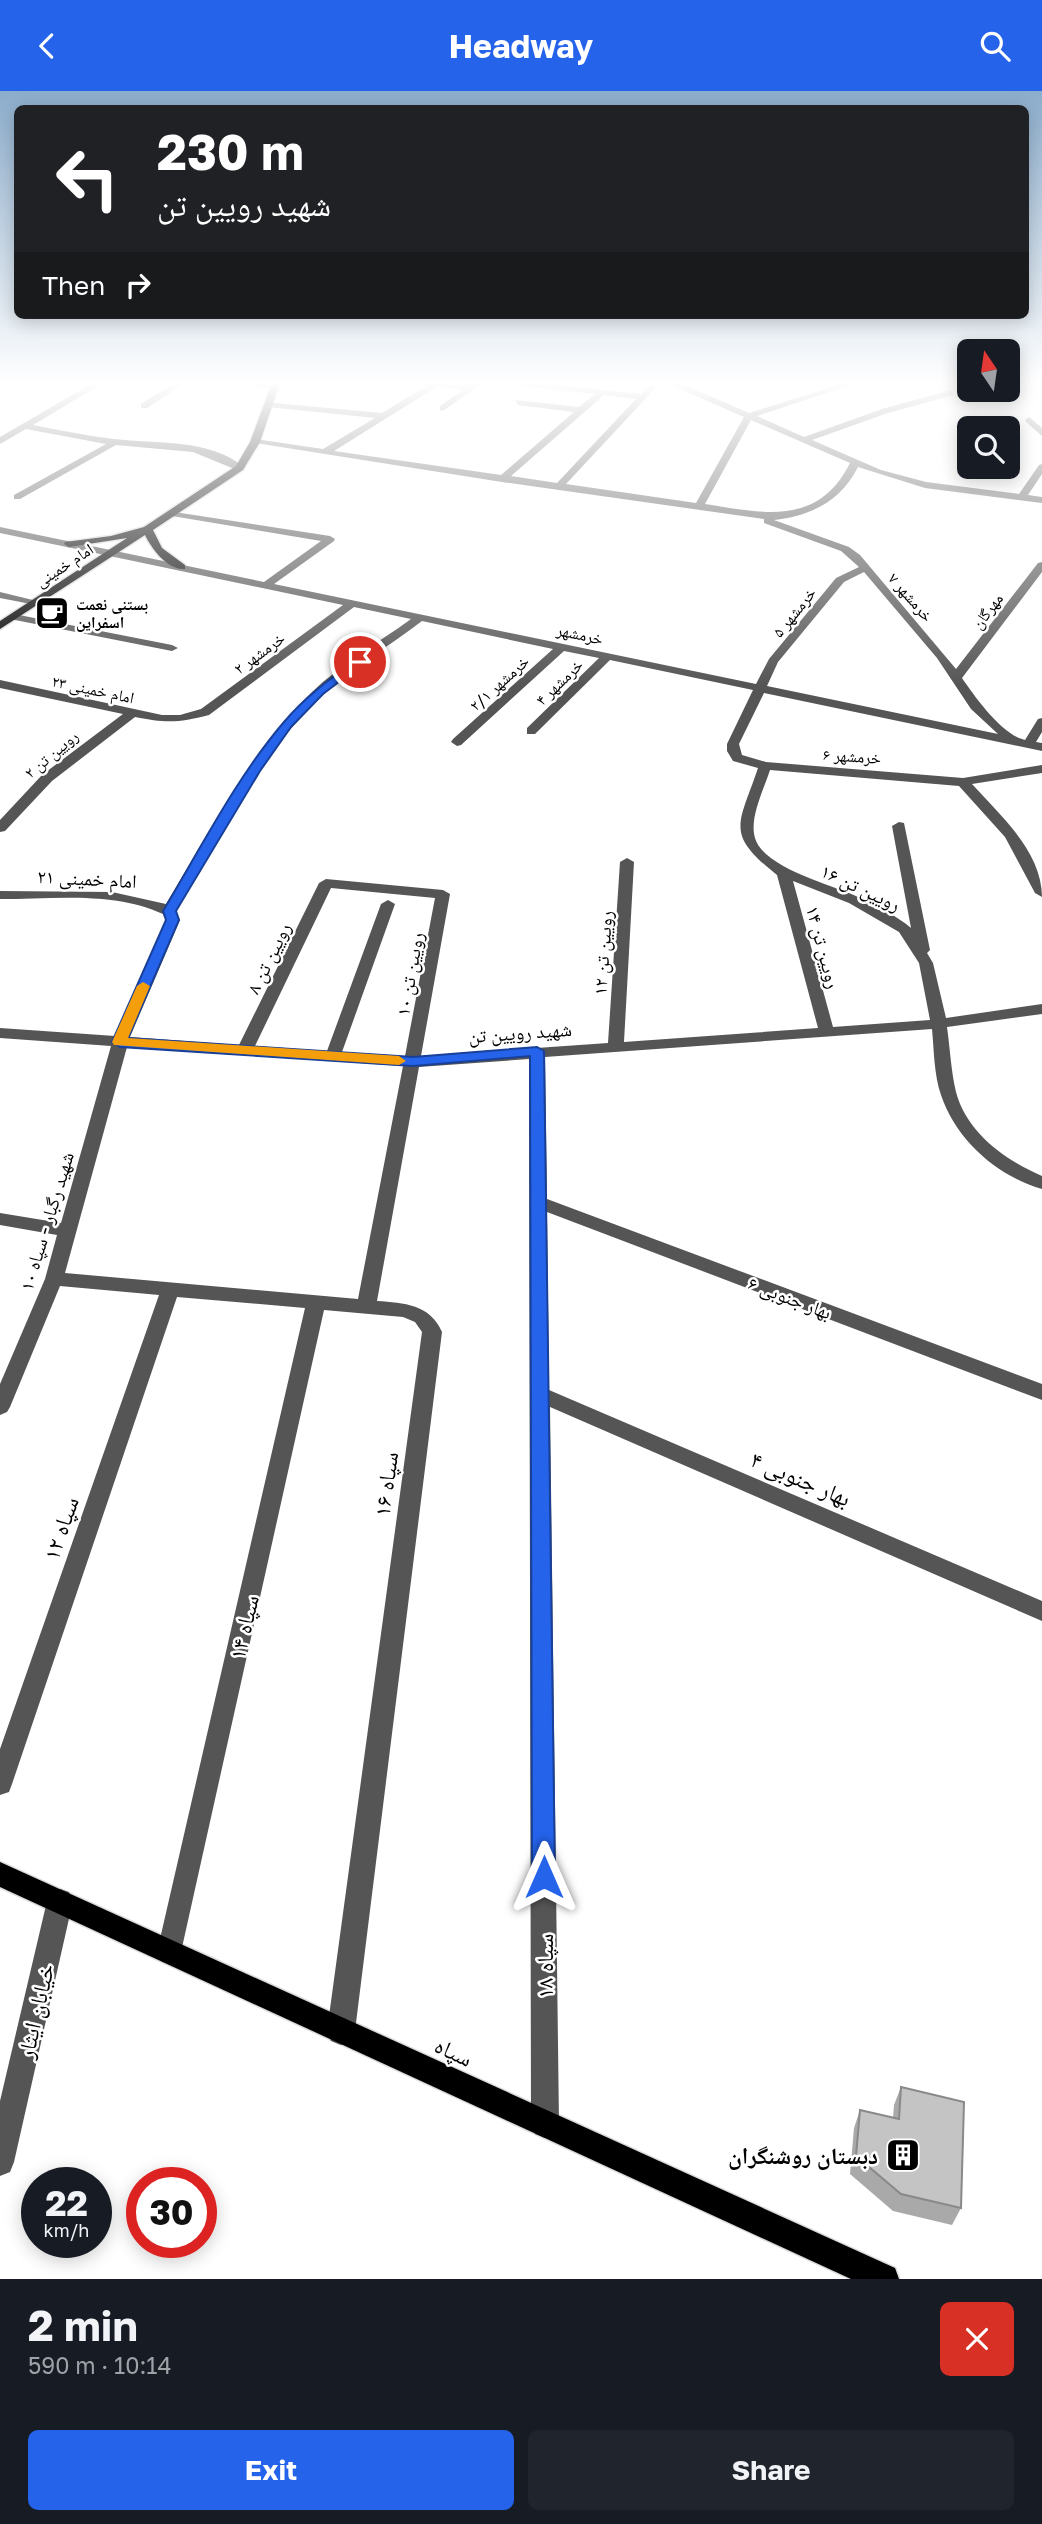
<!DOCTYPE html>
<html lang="en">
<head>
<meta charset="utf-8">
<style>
	body { margin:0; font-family:"Golos Text","Noto Naskh Arabic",sans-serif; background:#20242c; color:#f1f3f6; height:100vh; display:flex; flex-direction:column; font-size:26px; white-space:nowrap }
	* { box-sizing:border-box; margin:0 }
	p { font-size:23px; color:#9ea1a6 }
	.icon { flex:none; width:38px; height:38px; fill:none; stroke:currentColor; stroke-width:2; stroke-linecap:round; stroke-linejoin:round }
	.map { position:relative; height:2188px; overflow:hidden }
	.panel { display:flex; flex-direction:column; background:#171b24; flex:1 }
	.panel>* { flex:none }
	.banner { position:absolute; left:14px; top:14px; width:1015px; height:214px; border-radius:10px; box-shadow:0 4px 18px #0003; background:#202124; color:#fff; overflow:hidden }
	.needle { width:46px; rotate:347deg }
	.controls { position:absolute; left:957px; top:248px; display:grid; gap:14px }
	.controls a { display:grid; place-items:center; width:63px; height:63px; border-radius:10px; background:#171b24; box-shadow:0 4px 18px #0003; font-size:35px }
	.speed { position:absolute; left:21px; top:2076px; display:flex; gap:14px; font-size:35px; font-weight:700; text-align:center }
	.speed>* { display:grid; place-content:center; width:91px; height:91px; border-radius:50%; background:#171b24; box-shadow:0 4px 18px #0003; line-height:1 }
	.speed small { font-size:18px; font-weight:400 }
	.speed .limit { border:10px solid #d22; background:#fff; color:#111 }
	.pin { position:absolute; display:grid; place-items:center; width:60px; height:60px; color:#fff; margin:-30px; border:4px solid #fff; border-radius:50%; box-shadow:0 2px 7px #0007 }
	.me { position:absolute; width:77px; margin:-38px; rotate:0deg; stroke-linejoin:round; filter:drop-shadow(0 0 5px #0008) }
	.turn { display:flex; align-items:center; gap:24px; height:147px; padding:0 28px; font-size:32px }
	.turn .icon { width:91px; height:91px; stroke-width:2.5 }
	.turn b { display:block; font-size:49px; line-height:60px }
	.then { display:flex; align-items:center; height:66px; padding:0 28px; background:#0003; gap:14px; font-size:26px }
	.round { display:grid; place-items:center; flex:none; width:74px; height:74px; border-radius:10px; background:#20242c }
	.head { display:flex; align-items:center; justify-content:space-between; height:119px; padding:0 28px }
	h1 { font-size:42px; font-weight:700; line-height:52px }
	.cta { display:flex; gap:14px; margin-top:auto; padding:14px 28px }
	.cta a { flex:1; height:80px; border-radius:10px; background:#2563eb; color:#fff; font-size:28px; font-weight:700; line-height:80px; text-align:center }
	.cta a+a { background:#20242c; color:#f1f3f6 }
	header { display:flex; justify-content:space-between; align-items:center; height:91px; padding:0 28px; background:#2563eb; color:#fff; font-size:32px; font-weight:700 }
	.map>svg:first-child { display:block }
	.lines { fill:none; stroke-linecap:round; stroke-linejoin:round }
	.major-casing { stroke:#dbdbdb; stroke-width:3 }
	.minor { fill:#555; fill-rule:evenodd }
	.major { fill:#000; fill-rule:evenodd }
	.wall { fill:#a9a9a9 }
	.building { fill:#c4c4c4; stroke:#898989; stroke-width:2 }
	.route { fill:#2563eb; stroke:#184099; stroke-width:2 }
	.slow { fill:#f59e0b }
	.labels { text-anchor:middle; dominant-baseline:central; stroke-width:5; stroke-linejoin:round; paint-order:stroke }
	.far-street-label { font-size:16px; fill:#000; stroke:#fff }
	.far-poi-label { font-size:16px; font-weight:bold; fill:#000; stroke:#fff; text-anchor:start }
	.street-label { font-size:19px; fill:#000; stroke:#fff }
	.near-street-label { font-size:23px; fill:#000; stroke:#fff }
	.near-poi-label { font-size:23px; font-weight:bold; fill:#000; stroke:#fff; text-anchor:end }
</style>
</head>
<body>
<header><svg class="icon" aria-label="back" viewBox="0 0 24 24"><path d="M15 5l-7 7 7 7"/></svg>Headway<svg class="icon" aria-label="search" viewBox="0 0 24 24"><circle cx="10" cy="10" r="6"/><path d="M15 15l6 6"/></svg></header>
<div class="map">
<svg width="1042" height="2188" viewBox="0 0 1042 2188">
	<rect width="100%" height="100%" fill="#fff"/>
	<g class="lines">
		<g class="major-casing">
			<g id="major">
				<path d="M273 289H281L260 351 243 379 153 439 162 457 185 474V478C167 479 152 458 145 444L0 538V530L127 447 69 456 64 453 65 451 111 445 144 436 236 375 250 351Z"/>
				<path d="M0 1771 895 2177 899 2188H851L0 1796Z"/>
			</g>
		</g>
		<g class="minor">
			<path d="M0 289H19L0 295Z"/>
			<path d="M98 289H108L33 334C60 339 87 345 114 348 156 353 210 347 245 377L237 379 193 361 116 354 20 408H14V404L106 353 26 338 0 353V346Z"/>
			<path d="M179 289H189L147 317H141V313Z"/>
			<path d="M221 289H245L279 295 275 298Z"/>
			<path d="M403 289 474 292 478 295 443 320 440 319V315L463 299 438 295 334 360 501 384 574 321 518 314 515 309 579 316 595 303 494 292 490 289H515L641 303 654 289H673L749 322 854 289H866L757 325 804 346 882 318 951 299 954 304 888 322 812 349 881 379 926 391 1019 403 1039 374 1042 373V383L1028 404 1042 406V412L925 397 858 376C841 410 811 425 774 429L849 456 860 464 956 578 1038 472 1042 471V481L962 587C975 606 1002 644 1025 649L1038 628 1042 627V641L1036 651 1042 652V660L764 602 739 653 742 664 766 671 963 687 1042 674V682L972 693C1001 725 1042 761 1042 806L1035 802 1005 746 959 695 770 679C764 698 749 727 755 747 764 778 834 794 860 807 877 815 897 825 911 837L892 735 899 731 904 732 930 859 927 862 933 872 946 927 1042 913V923L947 936C950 957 951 980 956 1001 967 1042 1005 1069 1042 1085V1098C997 1085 956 1049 941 1004 934 984 934 959 932 938L545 966 547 1108 1042 1293V1309L547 1121 549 1299 1042 1510V1530L550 1316 559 2033 555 2043 545 2047 535 2043 531 2033 529 968 419 976 377 1210C404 1212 430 1213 442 1241L355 1940 351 1950 341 1954 331 1950 327 1940 422 1241 415 1231 403 1226 324 1219 179 1870 170 1874 161 1870 157 1861 305 1217 177 1206 12 1693 9 1701 0 1704V1658L159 1204 60 1195 10 1316 7 1321 0 1324V1293L45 1188 57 1144 0 1134V1122L61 1132 111 955 0 947V937L115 945 166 829 163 823C114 800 52 808 0 808V800L112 801 166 813C210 740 250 662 312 601 341 573 378 552 411 528L354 516 209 624C179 632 165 632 135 626L52 690 5 740 0 741V729L42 684 123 623 0 597V589L162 624H180L201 618 343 514 0 442V436L264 491 321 450 172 425 167 422 168 420 330 445 335 448 334 450 274 493 756 593 769 568 836 487 859 476 841 460 764 432V428L502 391 250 351 255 348 323 358 375 327 268 316 265 311 382 322 428 294ZM662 290 744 326 696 412 566 393ZM604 304 636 308 557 392 511 385ZM751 329 850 372C818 436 763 422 705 413ZM864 481 937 567 971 618 998 643 767 595 778 571 844 491ZM422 530 553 558 453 648 451 651 457 655 461 654 564 560 599 567 527 637V643H535L610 569 753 599 727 653V660L733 670 758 677C739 734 724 742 777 784L818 937 624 951 634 771 627 767 620 771 608 952 421 965 450 803 443 799 326 788 319 792 239 954 130 946 180 829 176 820C220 746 259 663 323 604 354 576 389 555 422 530ZM793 790 849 812 899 841 919 872 930 929 833 936ZM331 797 435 807 405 965 342 961 395 813 388 809 381 813 327 960 255 955ZM127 956 403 975 358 1208 65 1182Z"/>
			<path d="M1029 326 1042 337V345L1026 331 1025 329Z"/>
			<path d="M0 501 41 511 36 514 0 507Z"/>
			<path d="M14 523 172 554 178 557 172 560 10 528V524Z"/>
			<path d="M60 1798 69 1801 73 1810 14 2071 10 2081 0 2085V2010L47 1810 51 1801Z"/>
		</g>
		<use href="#major" class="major"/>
	</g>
	<path class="wall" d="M901 1996 961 2117 952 2134 893 2120 850 2083 854 2037 860 2019 893 2027 894 2014Z"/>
	<path class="building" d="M901 1996 964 2011 961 2117 901 2103 856 2065 860 2019 899 2028Z"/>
	<linearGradient id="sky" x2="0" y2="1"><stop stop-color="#8cadcc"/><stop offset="0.49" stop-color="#fff"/><stop offset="1" stop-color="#fff" stop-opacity="0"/></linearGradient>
	<rect width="1042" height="595" fill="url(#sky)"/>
	<path class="route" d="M356 569 365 571 323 603 291 636 260 680 176 820 179 829 128 947 413 966 537 956 544 960 555 1786 552 1794 544 1797 535 1794 532 1786 530 965 413 975 120 956 112 951 166 829 163 820C201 757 236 687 284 631 305 606 330 588 356 569Z"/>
	<path class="slow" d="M143 891 150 895 128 947 399 965 406 970 399 974 114 954 112 951 137 895Z"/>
	<defs>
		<g id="cafe-square" transform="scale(1.75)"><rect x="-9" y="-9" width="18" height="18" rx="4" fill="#000" stroke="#fff"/><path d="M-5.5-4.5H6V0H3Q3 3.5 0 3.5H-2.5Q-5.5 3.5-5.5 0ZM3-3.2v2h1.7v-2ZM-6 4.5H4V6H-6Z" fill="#fff"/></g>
		<g id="building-square" transform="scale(1.75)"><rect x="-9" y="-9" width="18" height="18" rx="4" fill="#000" stroke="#fff"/><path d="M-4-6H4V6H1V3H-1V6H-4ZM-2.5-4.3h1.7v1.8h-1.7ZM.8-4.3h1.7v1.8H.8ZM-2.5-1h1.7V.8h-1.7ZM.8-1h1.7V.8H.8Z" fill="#fff"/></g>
	</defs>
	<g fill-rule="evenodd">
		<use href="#cafe-square" x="52" y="522"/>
		<use href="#building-square" x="903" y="2064"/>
	</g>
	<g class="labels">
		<g class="far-street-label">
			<text transform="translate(64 474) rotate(-33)">امام خمینی</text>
			<text transform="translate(911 506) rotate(49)">خرمشهر ۷</text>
			<text transform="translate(987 520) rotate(-53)">مهرگان</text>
			<text transform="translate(794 521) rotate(-51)">خرمشهر ۵</text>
			<text transform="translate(580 543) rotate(12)">خرمشهر</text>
			<text transform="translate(259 562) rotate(-36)">خرمشهر ۲</text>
			<text transform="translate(559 591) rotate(-44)">خرمشهر ۴</text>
			<text transform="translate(499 592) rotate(-42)">خرمشهر ۲/۱</text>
			<text transform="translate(93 598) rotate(12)">امام خمینی ۲۳</text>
			<text transform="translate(51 663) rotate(-40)">رویین تن ۲</text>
			<text transform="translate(852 665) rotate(4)">خرمشهر ۶</text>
		</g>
		<g class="far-poi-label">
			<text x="76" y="513">بستنی نعمت<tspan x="76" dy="18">اسفراین</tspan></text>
		</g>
		<g class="street-label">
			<text transform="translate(87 787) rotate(3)">امام خمینی ۲۱</text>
			<text transform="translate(861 796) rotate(25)">رویین تن ۱۶</text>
			<text transform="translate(824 856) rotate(75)">رویین تن ۱۴</text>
			<text transform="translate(602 862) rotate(-86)">رویین تن ۱۲</text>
			<text transform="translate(268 867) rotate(-64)">رویین تن ۸</text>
			<text transform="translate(409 883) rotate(-80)">رویین تن ۱۰</text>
			<text transform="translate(520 941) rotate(-4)">شهید رویین تن</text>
			<text transform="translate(46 1130) rotate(-73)">شهید رگبار - سپاه ۱۰</text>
			<text transform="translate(790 1206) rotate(21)">بهار جنوبی ۶</text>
		</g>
		<g class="near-street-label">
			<text transform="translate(801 1387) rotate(23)">بهار جنوبی ۴</text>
			<text transform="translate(385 1393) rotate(-82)">سپاه ۱۶</text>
			<text transform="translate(60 1437) rotate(-71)">سپاه ۱۲</text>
			<text transform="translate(243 1536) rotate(-77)">سپاه ۱۴</text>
			<text transform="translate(544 1875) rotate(-90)">سپاه ۱۸</text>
			<text transform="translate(35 1920) rotate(-77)">خیابان ایثار</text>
			<text transform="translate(454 1960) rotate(25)">سپاه</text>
		</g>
		<g class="near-poi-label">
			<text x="878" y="2064">دبستان روشنگران</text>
		</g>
	</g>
</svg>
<div class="controls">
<a><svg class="needle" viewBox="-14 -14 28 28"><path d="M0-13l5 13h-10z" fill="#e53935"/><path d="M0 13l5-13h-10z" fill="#9ea1a6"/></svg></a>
<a><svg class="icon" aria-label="search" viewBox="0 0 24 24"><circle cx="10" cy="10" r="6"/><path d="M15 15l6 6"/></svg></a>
</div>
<div class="speed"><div>22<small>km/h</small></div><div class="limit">30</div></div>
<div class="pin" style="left:360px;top:571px;background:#d93025"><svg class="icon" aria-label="arrive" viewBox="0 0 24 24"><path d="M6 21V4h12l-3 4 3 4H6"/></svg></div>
<svg class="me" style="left:544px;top:1786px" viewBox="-20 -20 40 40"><path d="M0-17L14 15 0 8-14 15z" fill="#2563eb" stroke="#fff" stroke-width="4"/></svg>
<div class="banner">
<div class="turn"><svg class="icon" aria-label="left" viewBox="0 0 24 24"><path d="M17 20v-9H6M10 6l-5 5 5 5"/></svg><div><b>230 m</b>شهید رویین تن</div></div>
<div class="then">Then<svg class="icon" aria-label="right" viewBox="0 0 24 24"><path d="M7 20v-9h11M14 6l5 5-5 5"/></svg></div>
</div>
</div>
<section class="panel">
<div class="head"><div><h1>2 min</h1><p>590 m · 10:14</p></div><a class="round" style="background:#d93025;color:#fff"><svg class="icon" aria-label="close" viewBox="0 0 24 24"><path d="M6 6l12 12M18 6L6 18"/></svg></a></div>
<div class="cta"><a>Exit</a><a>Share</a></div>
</section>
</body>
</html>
